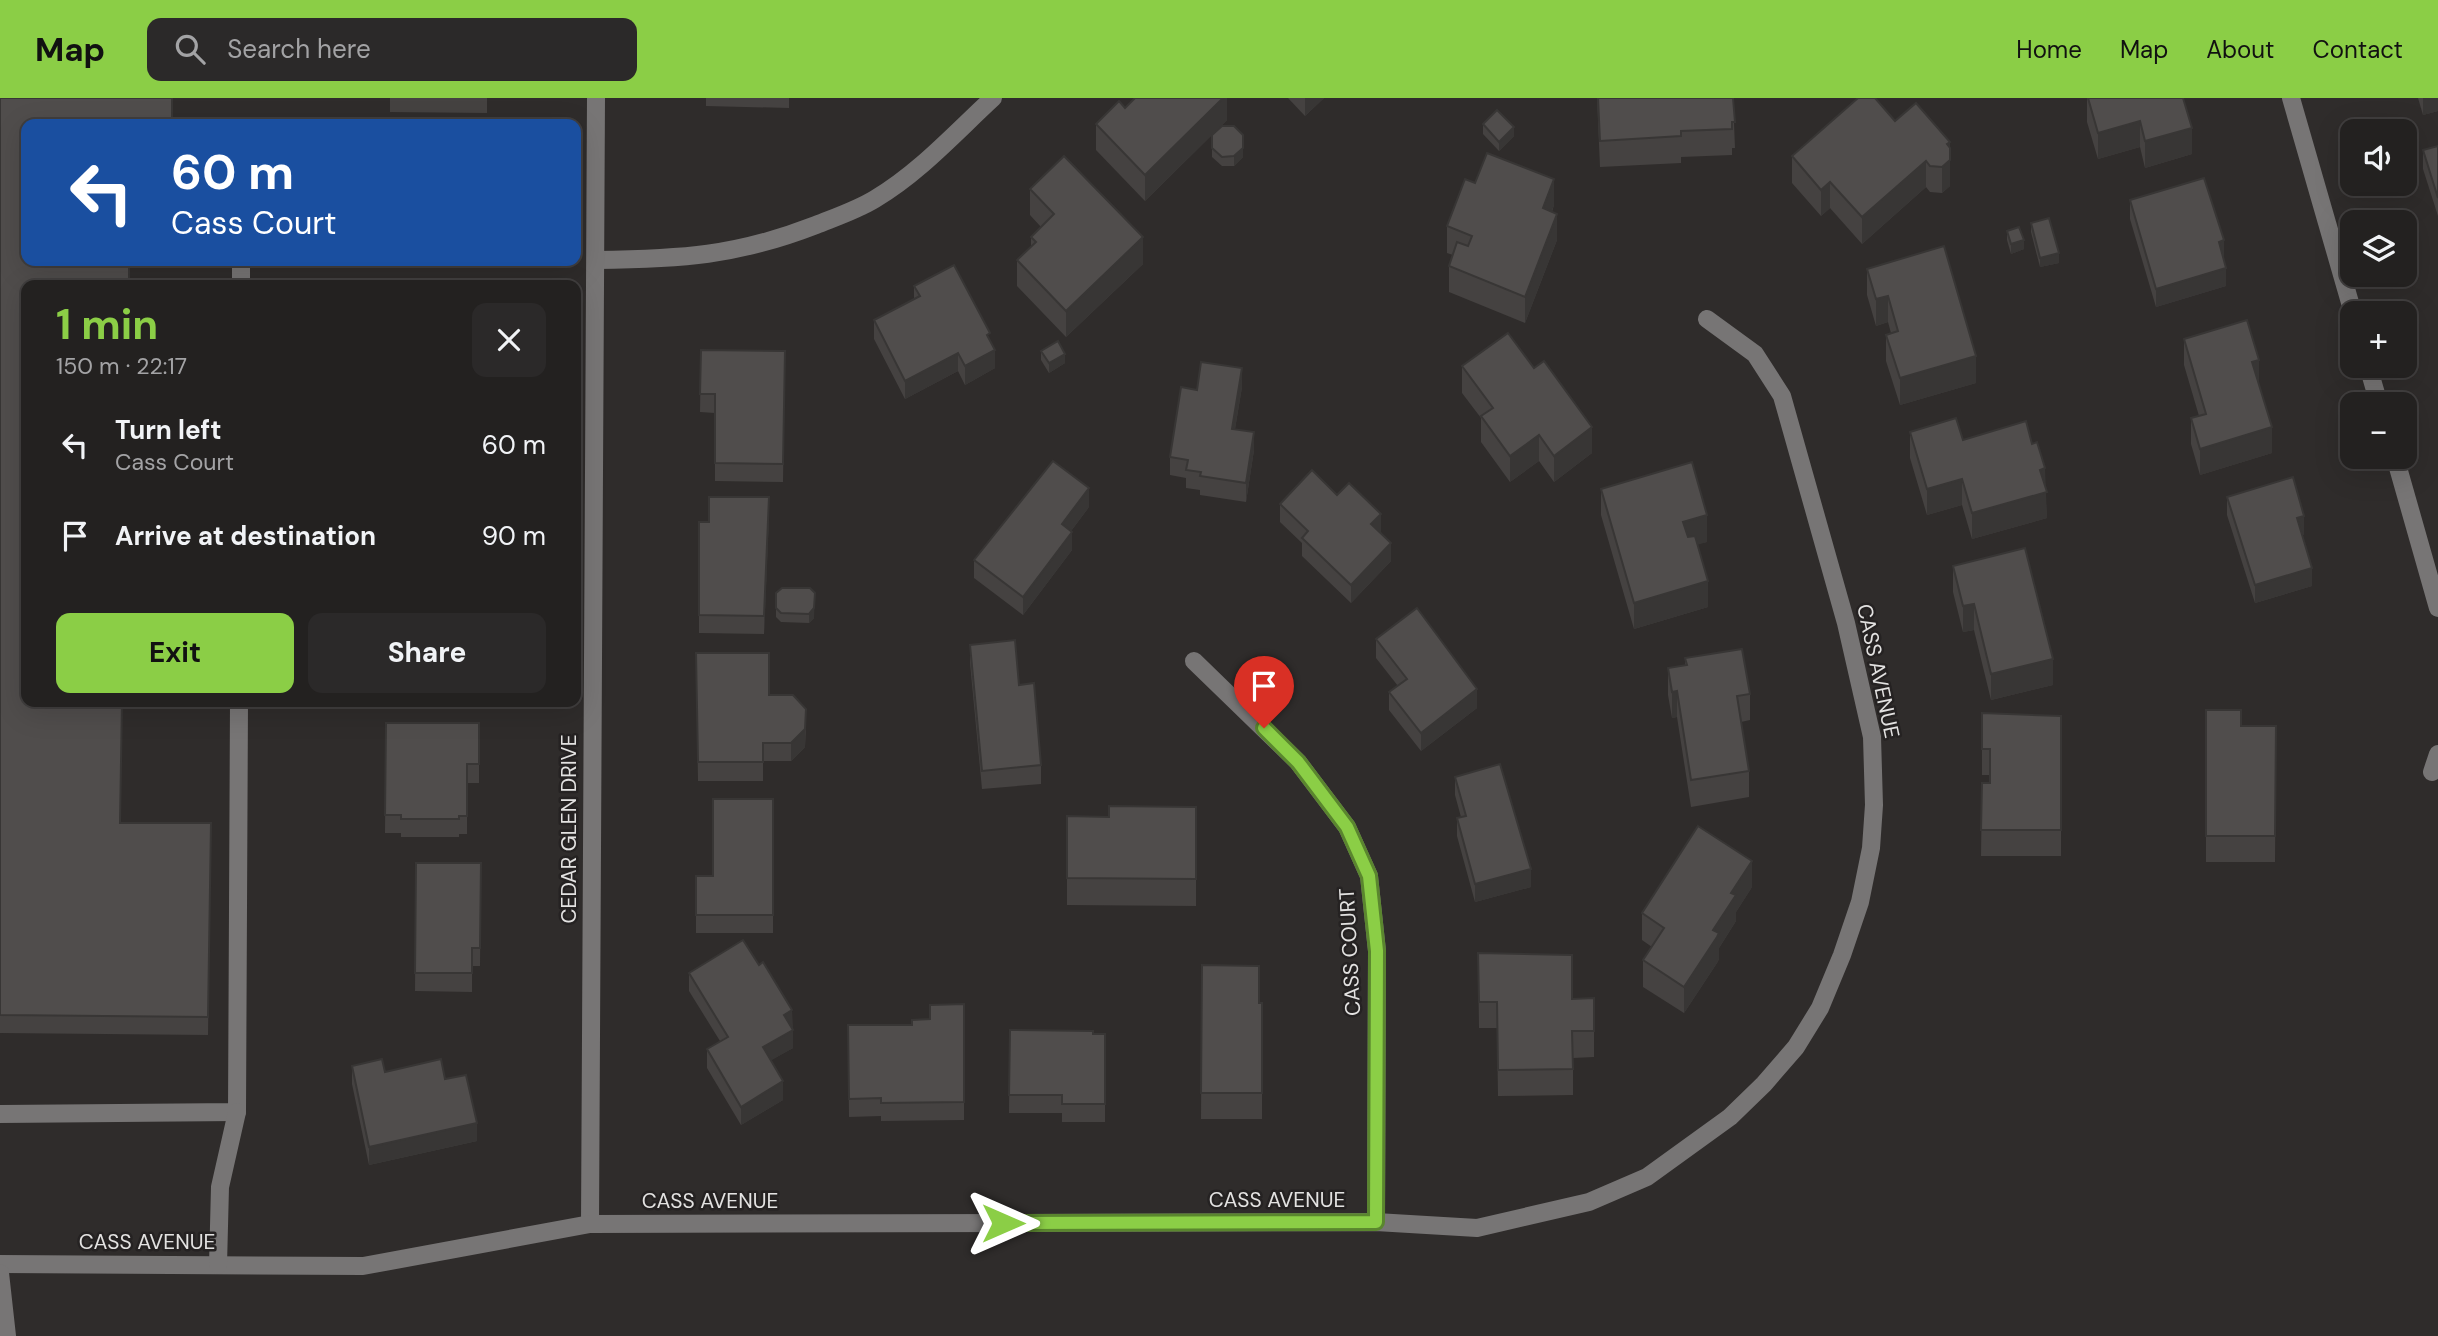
<!DOCTYPE html>
<html lang="en">
<head>
<meta charset="utf-8">
<style>
	body { margin:0; font-family:"DM Sans",sans-serif; background:#2b2929; color:#f1f3f6; height:100vh; display:flex; flex-direction:column; font-size:26px; white-space:nowrap }
	* { box-sizing:border-box; margin:0 }
	p { font-size:23px; color:#a3a3a5 }
	.icon { flex:none; width:38px; height:38px; fill:none; stroke:currentColor; stroke-width:2; stroke-linecap:round; stroke-linejoin:round }
	.map { position:relative; flex:1; overflow:hidden }
	.sheet { position:absolute; left:21px; top:182px; width:560px; height:427px; display:flex; flex-direction:column; background:#232120; border-radius:14px; box-shadow:0 7px 28px #0002,0 0 0 2px #403e3e }
	.sheet>* { flex:none }
	.banner { position:absolute; left:21px; top:21px; width:560px; height:147px; border-radius:14px; box-shadow:0 7px 28px #0002,0 0 0 2px #403e3e; background:#1a4fa0; color:#fff; overflow:hidden }
	.buttons { position:absolute; left:2340px; top:21px; display:grid; gap:14px }
	.buttons a { display:grid; place-items:center; width:77px; height:77px; border-radius:14px; background:#232120; box-shadow:0 7px 28px #0002,0 0 0 2px #403e3e; font-size:35px }
	.pin { position:absolute; display:grid; place-items:center; width:60px; height:60px; color:#fff; margin:-72px -30px; border-radius:50% 50% 50% 0; rotate:-45deg; box-shadow:0 0 7px #0007 }
	.pin .icon { rotate:45deg }
	.me { position:absolute; width:77px; margin:-38px; rotate:90deg; stroke-linejoin:round; filter:drop-shadow(0 0 5px #0008) }
	.turn { display:flex; align-items:center; gap:24px; height:147px; padding:0 35px; font-size:32px }
	.turn .icon { width:91px; height:91px; stroke-width:2.5 }
	.turn b { display:block; font-size:49px; line-height:60px }
	.round { display:grid; place-items:center; flex:none; width:74px; height:74px; border-radius:14px; background:#2b2929 }
	.headline { display:flex; align-items:center; justify-content:space-between; height:119px; padding:0 35px }
	h1 { font-size:42px; font-weight:700; line-height:52px; color:#8bce46 }
	.button { display:flex; gap:14px; margin-top:auto; padding:14px 35px }
	.button a { flex:1; height:80px; border-radius:14px; background:#8bce46; color:#111; font-size:28px; font-weight:700; line-height:80px; text-align:center }
	.button a+a { background:#2b2929; color:#f1f3f6 }
	ul { padding:0; list-style:none }
	li { display:flex; align-items:center; gap:21px; height:91px; padding:0 35px }
	li div { flex:1 }
	li b { display:block; font-size:26px }
	li em { font-style:normal }
	header { display:flex; align-items:center; gap:42px; box-sizing:border-box; height:98px; padding:0 35px; background:#8bce46; color:#111 }
	header strong { font-size:33px }
	nav { display:flex; gap:38px; margin-inline-start:auto; font-size:24px }
	.search { width:490px; height:63px; background:#2b2929; display:flex; align-items:center; gap:18px; box-sizing:border-box; padding:0 24px; border-radius:14px; color:#a3a3a5; font-size:26px }
	.map>svg:first-child { display:block }
	.lines { fill:none; stroke-linecap:round; stroke-linejoin:round }
	.minor { stroke:#777575; stroke-width:18 }
	.wall { fill:#454241 }
	.shaded-wall { fill:#383635 }
	.building { fill:#504d4c; stroke:#383635; stroke-width:2 }
	.route-casing { stroke:#5a862e; stroke-width:18 }
	.route { stroke:#8bce46; stroke-width:12 }
	.labels { text-anchor:middle; dominant-baseline:central; stroke-width:5; stroke-linejoin:round; paint-order:stroke }
	.street-label { font-size:21px; fill:#e3e2e1; stroke:#252222 }
</style>
</head>
<body>
<header>
<strong>Map</strong>
<div class="search"><svg class="icon" aria-label="search" viewBox="0 0 24 24"><circle cx="10" cy="10" r="6"/><path d="M15 15l6 6"/></svg>Search here</div>
<nav><a>Home</a><a>Map</a><a>About</a><a>Contact</a></nav>
</header>
<div class="map">
<svg width="2438" height="1238" viewBox="0 0 2438 1238">
	<rect width="100%" height="100%" fill="#2f2c2b"/>
	<g class="lines">
		<g class="minor">
			<path d="M2291 0 2353 215"/>
			<path d="M596 162C681 161 736 158 816 127 836 119 857 112 875 101 919 75 955 35 993 0"/>
			<path d="M241 187V163"/>
			<path d="M2368 268 2379 306"/>
			<path d="M2395 359 2438 510"/>
			<path d="M1194 563 1298 664 1347 729 1369 778 1377 853 1376 1124"/>
			<path d="M2432 674 2438 656"/>
			<path d="M0 1016 237 1014 239 604"/>
			<path d="M590 1126 596 0"/>
			<path d="M0 1166 363 1168 590 1126 1376 1124 1477 1130 1589 1104 1647 1079 1730 1019 1764 986 1796 949 1820 910 1842 857 1860 804 1871 750 1874 707 1872 639 1846 525 1782 298 1755 256 1707 221"/>
			<path d="M218 1167 220 1089 237 1014"/>
			<path d="M0 1175 7 1238"/>
		</g>
	</g>
	<g class="wall">
		<path d="M0 0H173L172 26H26V187L120 725H211L208 937 0 935Z"/>
		<path d="M390 0H487V15L390 14Z"/>
		<path d="M706 0H789V10L706 8Z"/>
		<path d="M1227 0V22L1145 103 1096 52V26L1125 10Z"/>
		<path d="M1288 0H1324L1305 18Z"/>
		<path d="M1597 0H1733L1735 50H1732V57L1681 59V65L1600 69Z"/>
		<path d="M2087 0H2183L2192 56 2145 70 2140 49 2098 61 2087 24Z"/>
		<path d="M2418 0H2438V13L2423 17Z"/>
		<path d="M1895 23 1950 50V88L1942 95 1930 94 1926 89 1862 146 1830 110 1821 118 1792 85V58Z"/>
		<path d="M1483 26 1514 38 1499 53 1483 36Z"/>
		<path d="M1212 37 1243 59 1234 68H1222L1212 59Z"/>
		<path d="M2438 48V118L2423 71V52Z"/>
		<path d="M1475 85 1554 107 1552 114 1557 142 1525 225 1449 194V168L1453 157 1447 155V128Z"/>
		<path d="M1030 91 1143 166 1066 239 1017 188V162L1031 149V139L1041 129 1030 117Z"/>
		<path d="M2130 102 2224 160 2226 188 2156 209 2130 121Z"/>
		<path d="M2031 125 2059 165 2040 169 2031 134Z"/>
		<path d="M2007 133 2024 151 2011 156 2007 142Z"/>
		<path d="M1867 171 1976 285 1900 307 1886 263V237L1891 235 1888 224 1876 228 1867 197Z"/>
		<path d="M914 188 990 243 995 270 965 287 958 273 905 301 874 241V222L914 201Z"/>
		<path d="M2184 241 2259 288 2272 355 2200 377 2191 346V320L2199 318 2184 267Z"/>
		<path d="M701 252 785 253 783 384 715 383V315L700 314Z"/>
		<path d="M1041 253 1065 265 1049 275 1041 262Z"/>
		<path d="M1462 268 1592 355 1554 384 1539 363 1510 384 1481 344V320L1462 295Z"/>
		<path d="M1242 289 1235 331 1254 352 1246 404 1200 397V392L1186 390V380L1170 377V359L1197 292Z"/>
		<path d="M1910 334 1963 342 2045 389 2047 420 1972 441 1962 407 1927 417 1910 360Z"/>
		<path d="M1601 391 1707 444 1697 446 1708 509 1634 531 1601 417Z"/>
		<path d="M2227 399 2304 437H2302L2312 488 2255 505 2227 417Z"/>
		<path d="M1280 406 1381 434 1391 463 1351 505 1302 458V445L1280 424Z"/>
		<path d="M1089 409 1071 433 1072 452 1023 517 974 480V462Z"/>
		<path d="M769 417 764 536 699 535V424H709Z"/>
		<path d="M1953 468 2053 587 1991 602 1974 532 1963 534 1953 494Z"/>
		<path d="M776 495 814 520 809 525 781 524 776 519Z"/>
		<path d="M1376 541 1477 610 1421 653 1389 612V594L1398 588 1376 560Z"/>
		<path d="M970 547 1019 587 1041 667V686L982 691 970 565Z"/>
		<path d="M696 555 769 597 806 629 805 649 791 663H763V683H698Z"/>
		<path d="M1685 560 1750 596V622L1741 624 1749 673V699L1691 709 1677 619 1672 620 1668 597V570L1685 567Z"/>
		<path d="M2206 612 2241 628H2276L2275 764H2206Z"/>
		<path d="M1982 615 2061 618V758H1981L1982 685H1990V677H1982Z"/>
		<path d="M386 625H479V685H467V736H459V739H401V735H385Z"/>
		<path d="M1455 679 1531 789 1475 804 1457 738V720L1461 719 1455 697Z"/>
		<path d="M773 701V835H696V778H713Z"/>
		<path d="M1196 709V808L1067 807V718L1109 719Z"/>
		<path d="M416 765H481L480 868H472V894L415 893Z"/>
		<path d="M1752 789 1736 814V823L1719 850V861L1717 865 1684 915 1643 889V862L1652 849 1642 842V815Z"/>
		<path d="M1478 855 1572 901 1594 900V959L1573 960V997L1498 998 1497 930H1479Z"/>
		<path d="M759 867 792 912 793 950 771 962 783 1002 741 1027 707 970V951L720 943 689 893V875Z"/>
		<path d="M1202 867 1259 905H1262V1021H1201Z"/>
		<path d="M964 906V1022L881 1023V1018L849 1019 848 927H912L930 921Z"/>
		<path d="M1010 932 1105 936V1024H1062V1015H1009Z"/>
		<path d="M352 968 385 974 477 1043 369 1067 352 986Z"/>
	</g>
	<g class="shaded-wall">
		<path d="M1223 0H1227V22L1145 103V77Z"/>
		<path d="M1305 0H1324L1305 18Z"/>
		<path d="M2423 0H2438V13L2423 17Z"/>
		<path d="M2140 23V49L2098 61V35Z"/>
		<path d="M1514 29V38L1499 53V44Z"/>
		<path d="M2192 30V56L2145 70V43Z"/>
		<path d="M1950 44V88L1942 95V69L1947 46Z"/>
		<path d="M1243 50V59L1234 68V58Z"/>
		<path d="M1926 63V89L1862 146V119Z"/>
		<path d="M1554 81V107L1543 136V110Z"/>
		<path d="M1830 84V110L1821 118V92Z"/>
		<path d="M1557 116V142L1525 225V199Z"/>
		<path d="M1143 139V166L1066 239V213Z"/>
		<path d="M2024 142V151L2011 156V146Z"/>
		<path d="M2224 142V161L2219 144Z"/>
		<path d="M2059 155V165L2040 169V160Z"/>
		<path d="M2226 170V188L2156 209V191Z"/>
		<path d="M1888 198V224L1876 228V201Z"/>
		<path d="M995 252V270L965 287V268Z"/>
		<path d="M958 255V273L905 301V283Z"/>
		<path d="M1065 256V265L1049 275V265Z"/>
		<path d="M1976 258V285L1900 307V280Z"/>
		<path d="M2259 262V289L2252 264Z"/>
		<path d="M1242 270V289L1232 349V331Z"/>
		<path d="M1592 329V355L1554 384V358Z"/>
		<path d="M2272 329V355L2200 377V351Z"/>
		<path d="M1254 334V352L1246 404V385Z"/>
		<path d="M1539 337V363L1510 384V358Z"/>
		<path d="M2045 370 2047 420 1972 441V415L2040 372Z"/>
		<path d="M1962 381V407L1927 417V391Z"/>
		<path d="M1089 390V409L1062 445V426Z"/>
		<path d="M769 399V417L764 536V518Z"/>
		<path d="M1381 416V434L1371 445V426Z"/>
		<path d="M1707 417V444L1683 451V424Z"/>
		<path d="M2304 418V437L2297 439V420Z"/>
		<path d="M1072 434V452L1023 517V499Z"/>
		<path d="M1391 445V463L1351 505V487Z"/>
		<path d="M2312 470V488L2255 505V487Z"/>
		<path d="M1708 483V509L1634 531V505Z"/>
		<path d="M815 495 814 520 809 525V516Z"/>
		<path d="M1974 506V532L1963 534V508Z"/>
		<path d="M2053 561V587L1991 602V576Z"/>
		<path d="M1477 591V610L1421 653V635Z"/>
		<path d="M1677 593V619L1672 620V594Z"/>
		<path d="M806 611 805 649 791 663V645Z"/>
		<path d="M1752 763V789L1736 814V823L1719 850V861L1717 865 1684 915V889L1731 795Z"/>
		<path d="M1531 771V789L1475 804V786Z"/>
		<path d="M792 912V931L784 917Z"/>
		<path d="M793 932V950L763 967V949Z"/>
		<path d="M783 983V1002L741 1027V1009Z"/>
		<path d="M477 1025V1043L369 1067V1049Z"/>
	</g>
	<g class="building">
		<path d="M0 0H172V26H26V163H129V187H26V604H122L120 725H211L208 919 0 917Z"/>
		<path d="M1135 0H1223L1145 77 1096 26 1119 3 1125 10Z"/>
		<path d="M1598 0H1733L1735 24H1732V31L1681 33V38L1600 43Z"/>
		<path d="M1858 0H1875L1895 23 1916 5 1950 44 1947 46 1950 50V62L1942 69 1930 68 1926 63 1862 119 1830 84 1821 92 1792 58Z"/>
		<path d="M2088 0H2183L2192 30 2145 43 2140 23 2098 35Z"/>
		<path d="M1497 12 1514 29 1499 44 1483 26Z"/>
		<path d="M1222 28H1234L1243 37V50L1234 58 1222 59 1212 50V37Z"/>
		<path d="M2438 48V100L2423 52Z"/>
		<path d="M1487 55 1554 81 1543 110 1557 116 1525 199 1449 168 1457 144 1468 148 1472 138 1447 128 1465 81 1475 85Z"/>
		<path d="M1064 58 1143 139 1066 213 1017 162 1036 144 1031 139 1054 116 1030 91Z"/>
		<path d="M2204 80 2224 142 2219 144 2226 170 2156 191 2130 102Z"/>
		<path d="M2049 120 2059 155 2040 160 2031 125Z"/>
		<path d="M2019 129 2024 142 2011 146 2007 133Z"/>
		<path d="M1944 148 1976 258 1900 280 1886 237 1898 233 1888 198 1876 201 1867 171Z"/>
		<path d="M954 167 990 235 987 237 995 252 965 268 958 255 905 283 874 222 920 198 914 188Z"/>
		<path d="M2247 222 2259 262 2252 264 2272 329 2200 351 2191 320 2206 316 2184 241Z"/>
		<path d="M1508 235 1534 270 1544 263 1592 329 1554 358 1539 337 1510 358 1481 318 1493 310 1462 268Z"/>
		<path d="M1058 243 1065 256 1049 265 1041 253Z"/>
		<path d="M701 252 785 253 783 366 715 365V296H700Z"/>
		<path d="M1201 264 1242 270 1232 331 1254 334 1246 385 1200 378 1201 374 1186 372 1188 362 1170 359 1181 289 1197 292Z"/>
		<path d="M1956 320 1963 342 2026 323 2032 346 2037 344 2045 370 2040 372 2047 394 1972 415 1962 381 1927 391 1910 334Z"/>
		<path d="M1053 363 1089 390 1062 426 1072 434 1023 499 974 462Z"/>
		<path d="M1692 364 1707 417 1683 424 1688 439 1695 438 1708 483 1634 505 1601 391Z"/>
		<path d="M1312 372 1337 397 1349 385 1381 416 1371 426 1391 445 1351 487 1302 440 1308 433 1280 406Z"/>
		<path d="M2293 379 2304 418 2297 420 2312 470 2255 487 2227 399Z"/>
		<path d="M709 399H769L764 518 699 517V424H709Z"/>
		<path d="M2025 450 2053 561 1991 576 1974 506 1963 508 1953 468Z"/>
		<path d="M782 490H810L815 495 814 510 809 516 781 515 776 510V495Z"/>
		<path d="M1417 510 1477 591 1421 635 1389 594 1407 581 1376 541Z"/>
		<path d="M1015 542 1019 587 1034 585 1041 667 982 673 970 547Z"/>
		<path d="M1742 551 1750 596 1737 598 1749 673 1691 682 1677 593 1672 594 1668 570 1687 567 1685 560Z"/>
		<path d="M696 555H769V597H793L806 611 805 631 791 645H763V664H698Z"/>
		<path d="M2206 612H2241V628H2276L2275 738H2206Z"/>
		<path d="M1982 615 2061 618V732H1981L1982 685H1990V651H1982Z"/>
		<path d="M386 625H479V666H467V718H459V721H401V717H385Z"/>
		<path d="M1500 666 1531 771 1475 786 1457 720 1466 718 1455 679Z"/>
		<path d="M713 701H773V817H696V778H713Z"/>
		<path d="M1109 708 1196 709V781L1067 780V718L1109 719Z"/>
		<path d="M1698 728 1752 763 1731 795 1736 797 1713 832 1719 835 1717 839 1684 889 1643 862 1664 830 1642 815Z"/>
		<path d="M416 765H481L480 850H472V875H415Z"/>
		<path d="M743 842 759 867 763 864 792 912 784 917 793 932 763 949 783 983 741 1009 707 951 728 939 689 875Z"/>
		<path d="M1478 855 1572 857V901L1594 900V933H1572L1573 971 1498 972 1497 904H1479Z"/>
		<path d="M1202 867 1259 868V905H1262V995H1201Z"/>
		<path d="M964 906V1004L881 1005V1000L849 1001 848 927H912V922L930 921V907Z"/>
		<path d="M1010 932 1093 933V936H1105V1006H1062V997H1009Z"/>
		<path d="M382 961 385 974 441 961 445 981 466 977 477 1025 369 1049 352 968Z"/>
	</g>
	<g class="lines">
		<g class="route-casing">
			<path id="route" d="M1003 1125 1376 1124 1377 853 1369 778 1347 729 1298 664 1264 630"/>
		</g>
		<use href="#route" class="route"/>
	</g>
	<g class="labels">
		<g class="street-label">
			<text transform="translate(1878 573) rotate(78)">CASS AVENUE</text>
			<text transform="translate(569 731) rotate(-90)">CEDAR GLEN DRIVE</text>
			<text transform="translate(1350 854) rotate(-93)">CASS COURT</text>
			<text x="1277" y="1102">CASS AVENUE</text>
			<text x="710" y="1103">CASS AVENUE</text>
			<text x="147" y="1144">CASS AVENUE</text>
		</g>
	</g>
</svg>
<div class="buttons">
<a><svg class="icon" aria-label="sound" viewBox="0 0 24 24"><path d="M4 9h4l5-4v14l-5-4H4zM17 9q2 3 0 6"/></svg></a>
<a><svg class="icon" aria-label="layers" viewBox="0 0 24 24"><path d="M12 4l9 5-9 5-9-5zM3 14l9 5 9-5"/></svg></a>
<a>+</a>
<a>−</a>
</div>
<div class="pin" style="left:1264px;top:630px;background:#d93025"><svg class="icon" aria-label="arrive" viewBox="0 0 24 24"><path d="M6 21V4h12l-3 4 3 4H6"/></svg></div>
<svg class="me" style="left:1003px;top:1125px" viewBox="-20 -20 40 40"><path d="M0-17L14 15 0 8-14 15z" fill="#8bce46" stroke="#fff" stroke-width="4"/></svg>
<div class="banner">
<div class="turn"><svg class="icon" aria-label="left" viewBox="0 0 24 24"><path d="M17 20v-9H6M10 6l-5 5 5 5"/></svg><div><b>60 m</b>Cass Court</div></div>
</div>
<section class="sheet">
<div class="headline"><div><h1>1 min</h1><p>150 m · 22:17</p></div><a class="round"><svg class="icon" aria-label="close" viewBox="0 0 24 24"><path d="M6 6l12 12M18 6L6 18"/></svg></a></div>
<ul>
<li><svg class="icon" aria-label="left" viewBox="0 0 24 24"><path d="M17 20v-9H6M10 6l-5 5 5 5"/></svg><div><b>Turn left</b><p>Cass Court</p></div><em>60 m</em></li>
<li><svg class="icon" aria-label="arrive" viewBox="0 0 24 24"><path d="M6 21V4h12l-3 4 3 4H6"/></svg><div><b>Arrive at destination</b></div><em>90 m</em></li>
</ul>
<div class="button"><a>Exit</a><a>Share</a></div>
</section>
</div>
</body>
</html>
